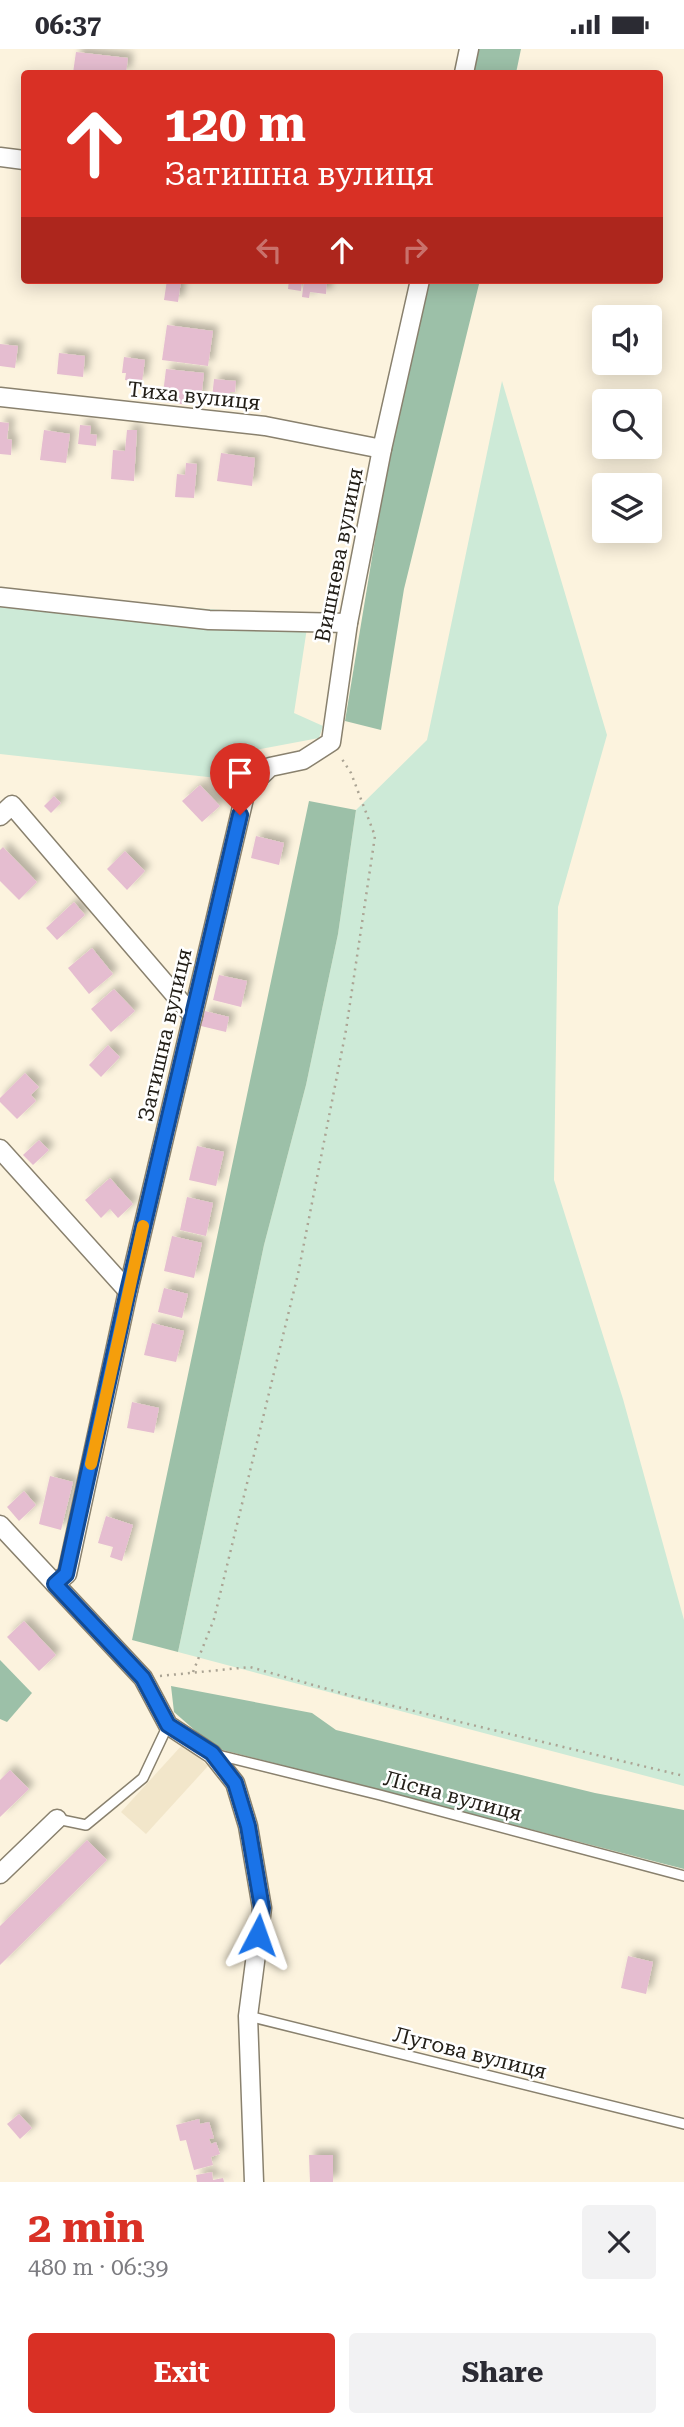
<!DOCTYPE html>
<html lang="en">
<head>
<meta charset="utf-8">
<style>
	body { margin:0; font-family:"Roboto Serif",serif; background:#f2f2f3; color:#2b2b33; height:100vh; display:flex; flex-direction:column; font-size:26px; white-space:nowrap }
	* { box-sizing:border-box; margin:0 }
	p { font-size:23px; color:#7c7c81 }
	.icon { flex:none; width:38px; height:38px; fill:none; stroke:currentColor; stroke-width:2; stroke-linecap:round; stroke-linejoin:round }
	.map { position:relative; height:2133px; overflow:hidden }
	.drawer { display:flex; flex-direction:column; background:#fff; flex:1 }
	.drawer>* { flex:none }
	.hud { position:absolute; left:21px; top:21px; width:642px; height:214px; border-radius:7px; box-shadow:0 4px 18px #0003; background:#d93025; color:#fff; overflow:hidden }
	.controls { position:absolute; left:592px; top:256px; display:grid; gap:14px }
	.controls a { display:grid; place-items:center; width:70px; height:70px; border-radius:7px; background:#fff; box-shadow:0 4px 18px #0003; font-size:35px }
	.pin { position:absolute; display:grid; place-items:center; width:60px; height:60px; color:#fff; margin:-72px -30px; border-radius:50% 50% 50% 0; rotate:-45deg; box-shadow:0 0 7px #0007 }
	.pin .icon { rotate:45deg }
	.me { position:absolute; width:77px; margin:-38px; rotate:4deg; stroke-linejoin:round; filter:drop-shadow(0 0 5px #0008) }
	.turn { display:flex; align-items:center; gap:24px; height:147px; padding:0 28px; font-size:32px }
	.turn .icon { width:91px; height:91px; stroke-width:2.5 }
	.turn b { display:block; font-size:49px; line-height:60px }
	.lanes { display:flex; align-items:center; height:66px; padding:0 28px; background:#0003; justify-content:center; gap:35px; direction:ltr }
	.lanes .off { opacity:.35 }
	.round { display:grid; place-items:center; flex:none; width:74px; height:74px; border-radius:7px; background:#f2f2f3 }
	.overview { display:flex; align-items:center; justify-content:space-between; height:119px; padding:0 28px }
	h1 { font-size:42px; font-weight:700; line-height:52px; color:#d93025 }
	.action { display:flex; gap:14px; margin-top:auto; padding:14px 28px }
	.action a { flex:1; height:80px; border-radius:7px; background:#d93025; color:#fff; font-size:28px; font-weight:700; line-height:80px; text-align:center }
	.action a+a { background:#f2f2f3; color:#2b2b33 }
	.status { display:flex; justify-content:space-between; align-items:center; height:49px; padding:0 35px; background:#fff; direction:ltr }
	.status svg { height:19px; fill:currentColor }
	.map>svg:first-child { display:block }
	.built { fill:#f2e6ca }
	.green { fill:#cdead7 }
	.forest { fill:#9cc0a8 }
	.building { fill:#e5bdd0; filter:url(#shadow) }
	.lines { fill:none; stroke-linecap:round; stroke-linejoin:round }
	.service-casing { stroke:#89816e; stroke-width:12 }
	.minor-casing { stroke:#89816e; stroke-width:21 }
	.path { stroke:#aba494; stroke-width:2.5; stroke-dasharray:2 5; stroke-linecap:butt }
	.service { stroke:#fff; stroke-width:9 }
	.minor { stroke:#fff; stroke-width:18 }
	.route-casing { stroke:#114b97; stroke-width:18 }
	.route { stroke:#1a73e8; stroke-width:12 }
	.slow { stroke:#f59e0b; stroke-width:12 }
	.labels { text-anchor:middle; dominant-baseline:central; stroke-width:5; stroke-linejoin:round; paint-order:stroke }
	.street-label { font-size:21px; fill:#221e17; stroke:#fff }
</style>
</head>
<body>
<div class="status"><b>06:37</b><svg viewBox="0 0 49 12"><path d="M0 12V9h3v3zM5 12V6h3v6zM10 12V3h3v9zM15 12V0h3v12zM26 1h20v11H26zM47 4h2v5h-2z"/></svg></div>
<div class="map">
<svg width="684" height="2133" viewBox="0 0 684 2133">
	<defs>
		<filter id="shadow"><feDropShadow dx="5.5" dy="-5.5" stdDeviation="3.5" flood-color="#0004"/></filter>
	</defs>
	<rect width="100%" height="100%" fill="#fcf3de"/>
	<path class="built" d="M183 1695 208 1717 146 1785 121 1763Z"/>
	<g class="green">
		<path d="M502 332 607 686 558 858 554 1131 623 1350 684 1571V1737L178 1603 264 1196 306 1036 338 885 356 761 427 691Z"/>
		<path d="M0 543 221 561 339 564 336 582 307 579 294 664 323 677 319 689 244 703 235 731 0 705Z"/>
	</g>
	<g class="forest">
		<path d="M476 0H521L516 24H471Z"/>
		<path d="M428 231H480L404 540 381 681 345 672 385 430Z"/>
		<path d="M309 752 356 761 338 885 306 1036 264 1196 178 1603 132 1591Z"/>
		<path d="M0 1611 32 1644 7 1673 0 1670Z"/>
		<path d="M171 1637 312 1664 336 1681 595 1744 684 1761V1820L215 1699 174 1663Z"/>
	</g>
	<g class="building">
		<path d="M76 3 128 9 126 24H73Z"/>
		<path d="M167 231 181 232 178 253 164 251Z"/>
		<path d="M289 231H302L301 242 288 240Z"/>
		<path d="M304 231H327L326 245 310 243 309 249 302 248Z"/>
		<path d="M167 276 213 282 208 317 162 311Z"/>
		<path d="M0 295 18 297 15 319 0 317Z"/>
		<path d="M59 304 85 307 83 328 57 325Z"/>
		<path d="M124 308 145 311 142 333 125 331 126 324H122Z"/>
		<path d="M166 320 204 324 201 350 191 349 190 356 162 353Z"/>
		<path d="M214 330 236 332 235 343H230L229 351 212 349Z"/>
		<path d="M0 373 9 374 7 390 12 391 11 406 0 405Z"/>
		<path d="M80 376 91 377 90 385 97 386 96 397 78 395Z"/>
		<path d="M44 381 70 385 66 414 40 411Z"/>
		<path d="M127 381H137L134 432 111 430 113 401 125 402Z"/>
		<path d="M221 404 255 409 252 437 217 432Z"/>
		<path d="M186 414 197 415 194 449 175 448 177 425 185 426Z"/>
		<path d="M200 736 220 757 202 773 182 752Z"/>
		<path d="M54 747 61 754 51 764 44 757Z"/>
		<path d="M256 787 284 794 279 816 251 809Z"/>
		<path d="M3 798 37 833 19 851 0 832V801Z"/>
		<path d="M125 802 145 822 127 841 107 820Z"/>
		<path d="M74 853 85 866 57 891 46 879Z"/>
		<path d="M92 899 113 925 89 945 68 919Z"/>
		<path d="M219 926 247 932 241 958 213 951Z"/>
		<path d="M114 940 135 962 111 983 91 960Z"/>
		<path d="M205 962 229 968 226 983 201 977Z"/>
		<path d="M108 996 120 1008 101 1028 89 1016Z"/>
		<path d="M25 1024 39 1038 31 1046 36 1052 17 1070 0 1053V1049Z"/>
		<path d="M39 1091 49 1101 33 1116 23 1106Z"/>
		<path d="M197 1097 224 1103 216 1137 189 1131Z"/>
		<path d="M110 1129 133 1155 118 1169 110 1160 101 1169 85 1151Z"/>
		<path d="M187 1148 213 1154 206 1187 180 1181Z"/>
		<path d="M172 1187 202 1194 194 1229 164 1222Z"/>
		<path d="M164 1239 188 1245 182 1269 158 1263Z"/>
		<path d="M152 1274 184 1282 176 1313 144 1306Z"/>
		<path d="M132 1353 159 1359 154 1384 127 1379Z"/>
		<path d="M50 1427 73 1433 61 1481 39 1475Z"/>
		<path d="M24 1442 36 1456 19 1472 7 1458Z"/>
		<path d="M106 1467 133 1476 122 1512 110 1508 113 1498 98 1494Z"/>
		<path d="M24 1572 56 1606 39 1622 7 1588Z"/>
		<path d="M10 1721 29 1740 0 1768V1731Z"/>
		<path d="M87 1791 107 1811 0 1916V1877Z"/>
		<path d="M628 1907 653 1913 646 1945 621 1939Z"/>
		<path d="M19 2065 32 2079 20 2090 7 2075Z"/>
		<path d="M199 2070 200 2075 209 2073 214 2089 209 2090 211 2095 216 2093 220 2105 211 2108 213 2116 194 2121 186 2091 180 2092 176 2076Z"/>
		<path d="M309 2106H333V2133H310Z"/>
		<path d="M212 2123 213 2131 223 2129 224 2133H197L196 2126Z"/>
	</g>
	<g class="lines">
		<g class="service-casing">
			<g id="service">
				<path d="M214 1705 380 1746 684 1827"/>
				<path d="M57 1770 86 1776 143 1729 168 1676"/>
				<path d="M248 1967 684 2075"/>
			</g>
		</g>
		<g class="minor-casing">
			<g id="minor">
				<path d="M464 24 469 0"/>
				<path d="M0 108 24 111"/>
				<path d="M0 348 265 377 382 400"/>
				<path d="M0 548 209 571 348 574"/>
				<path d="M0 767 12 756 193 967"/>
				<path d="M0 1100 128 1242"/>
				<path d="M0 1476 143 1629 168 1676 212 1705 235 1734 248 1777 262 1859 248 1967 254 2133"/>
				<path d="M55 1535 67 1525 128 1242 246 741 270 718 303 711 331 693 348 574 382 400 420 231"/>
				<path d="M0 1825 57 1770"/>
			</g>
		</g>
		<g class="path">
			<path d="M193 1623 214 1570 298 1225 346 981 375 787 351 724 340 707"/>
			<path d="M160 1627 250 1618 352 1647 684 1727"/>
		</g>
		<use href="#service" class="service"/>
		<use href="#minor" class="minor"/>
	</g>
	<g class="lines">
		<g class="route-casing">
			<path id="route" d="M240 766 128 1242 66 1525 55 1535 143 1629 168 1676 212 1704 235 1734 248 1777 262 1859 258 1886"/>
		</g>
		<use href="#route" class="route"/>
		<path class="slow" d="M91 1415 143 1177"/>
	</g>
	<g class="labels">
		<g class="street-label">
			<text transform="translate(194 347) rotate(6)">Тиха вулиця</text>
			<text transform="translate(339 506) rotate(-79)">Вишнева вулиця</text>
			<text transform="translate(165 986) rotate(-77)">Затишна вулиця</text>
			<text transform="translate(453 1747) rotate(15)">Лісна вулиця</text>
			<text transform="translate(470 2004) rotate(14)">Лугова вулиця</text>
		</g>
	</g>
</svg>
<div class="controls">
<a><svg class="icon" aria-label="sound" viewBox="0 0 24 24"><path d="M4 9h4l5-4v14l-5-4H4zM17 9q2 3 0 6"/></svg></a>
<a><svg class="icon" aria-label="search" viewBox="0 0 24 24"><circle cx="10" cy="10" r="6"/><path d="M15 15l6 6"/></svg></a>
<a><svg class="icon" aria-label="layers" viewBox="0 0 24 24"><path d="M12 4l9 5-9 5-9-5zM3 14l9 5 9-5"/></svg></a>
</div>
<div class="pin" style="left:240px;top:766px;background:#d93025"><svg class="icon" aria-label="arrive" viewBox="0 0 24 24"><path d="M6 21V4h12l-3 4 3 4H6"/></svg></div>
<svg class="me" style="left:258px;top:1886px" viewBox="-20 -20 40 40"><path d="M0-17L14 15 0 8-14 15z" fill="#1a73e8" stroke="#fff" stroke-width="4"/></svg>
<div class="hud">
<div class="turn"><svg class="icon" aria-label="ahead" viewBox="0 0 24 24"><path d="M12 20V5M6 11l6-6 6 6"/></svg><div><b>120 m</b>Затишна вулиця</div></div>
<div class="lanes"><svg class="icon off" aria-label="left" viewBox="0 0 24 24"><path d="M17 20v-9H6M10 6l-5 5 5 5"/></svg><svg class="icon" aria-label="ahead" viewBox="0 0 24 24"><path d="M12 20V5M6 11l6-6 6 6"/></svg><svg class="icon off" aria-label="right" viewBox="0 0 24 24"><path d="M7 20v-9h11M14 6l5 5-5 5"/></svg></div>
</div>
</div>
<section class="drawer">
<div class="overview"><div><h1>2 min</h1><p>480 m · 06:39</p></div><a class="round"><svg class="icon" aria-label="close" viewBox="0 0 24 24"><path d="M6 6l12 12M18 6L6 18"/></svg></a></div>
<div class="action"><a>Exit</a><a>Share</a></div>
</section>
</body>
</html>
